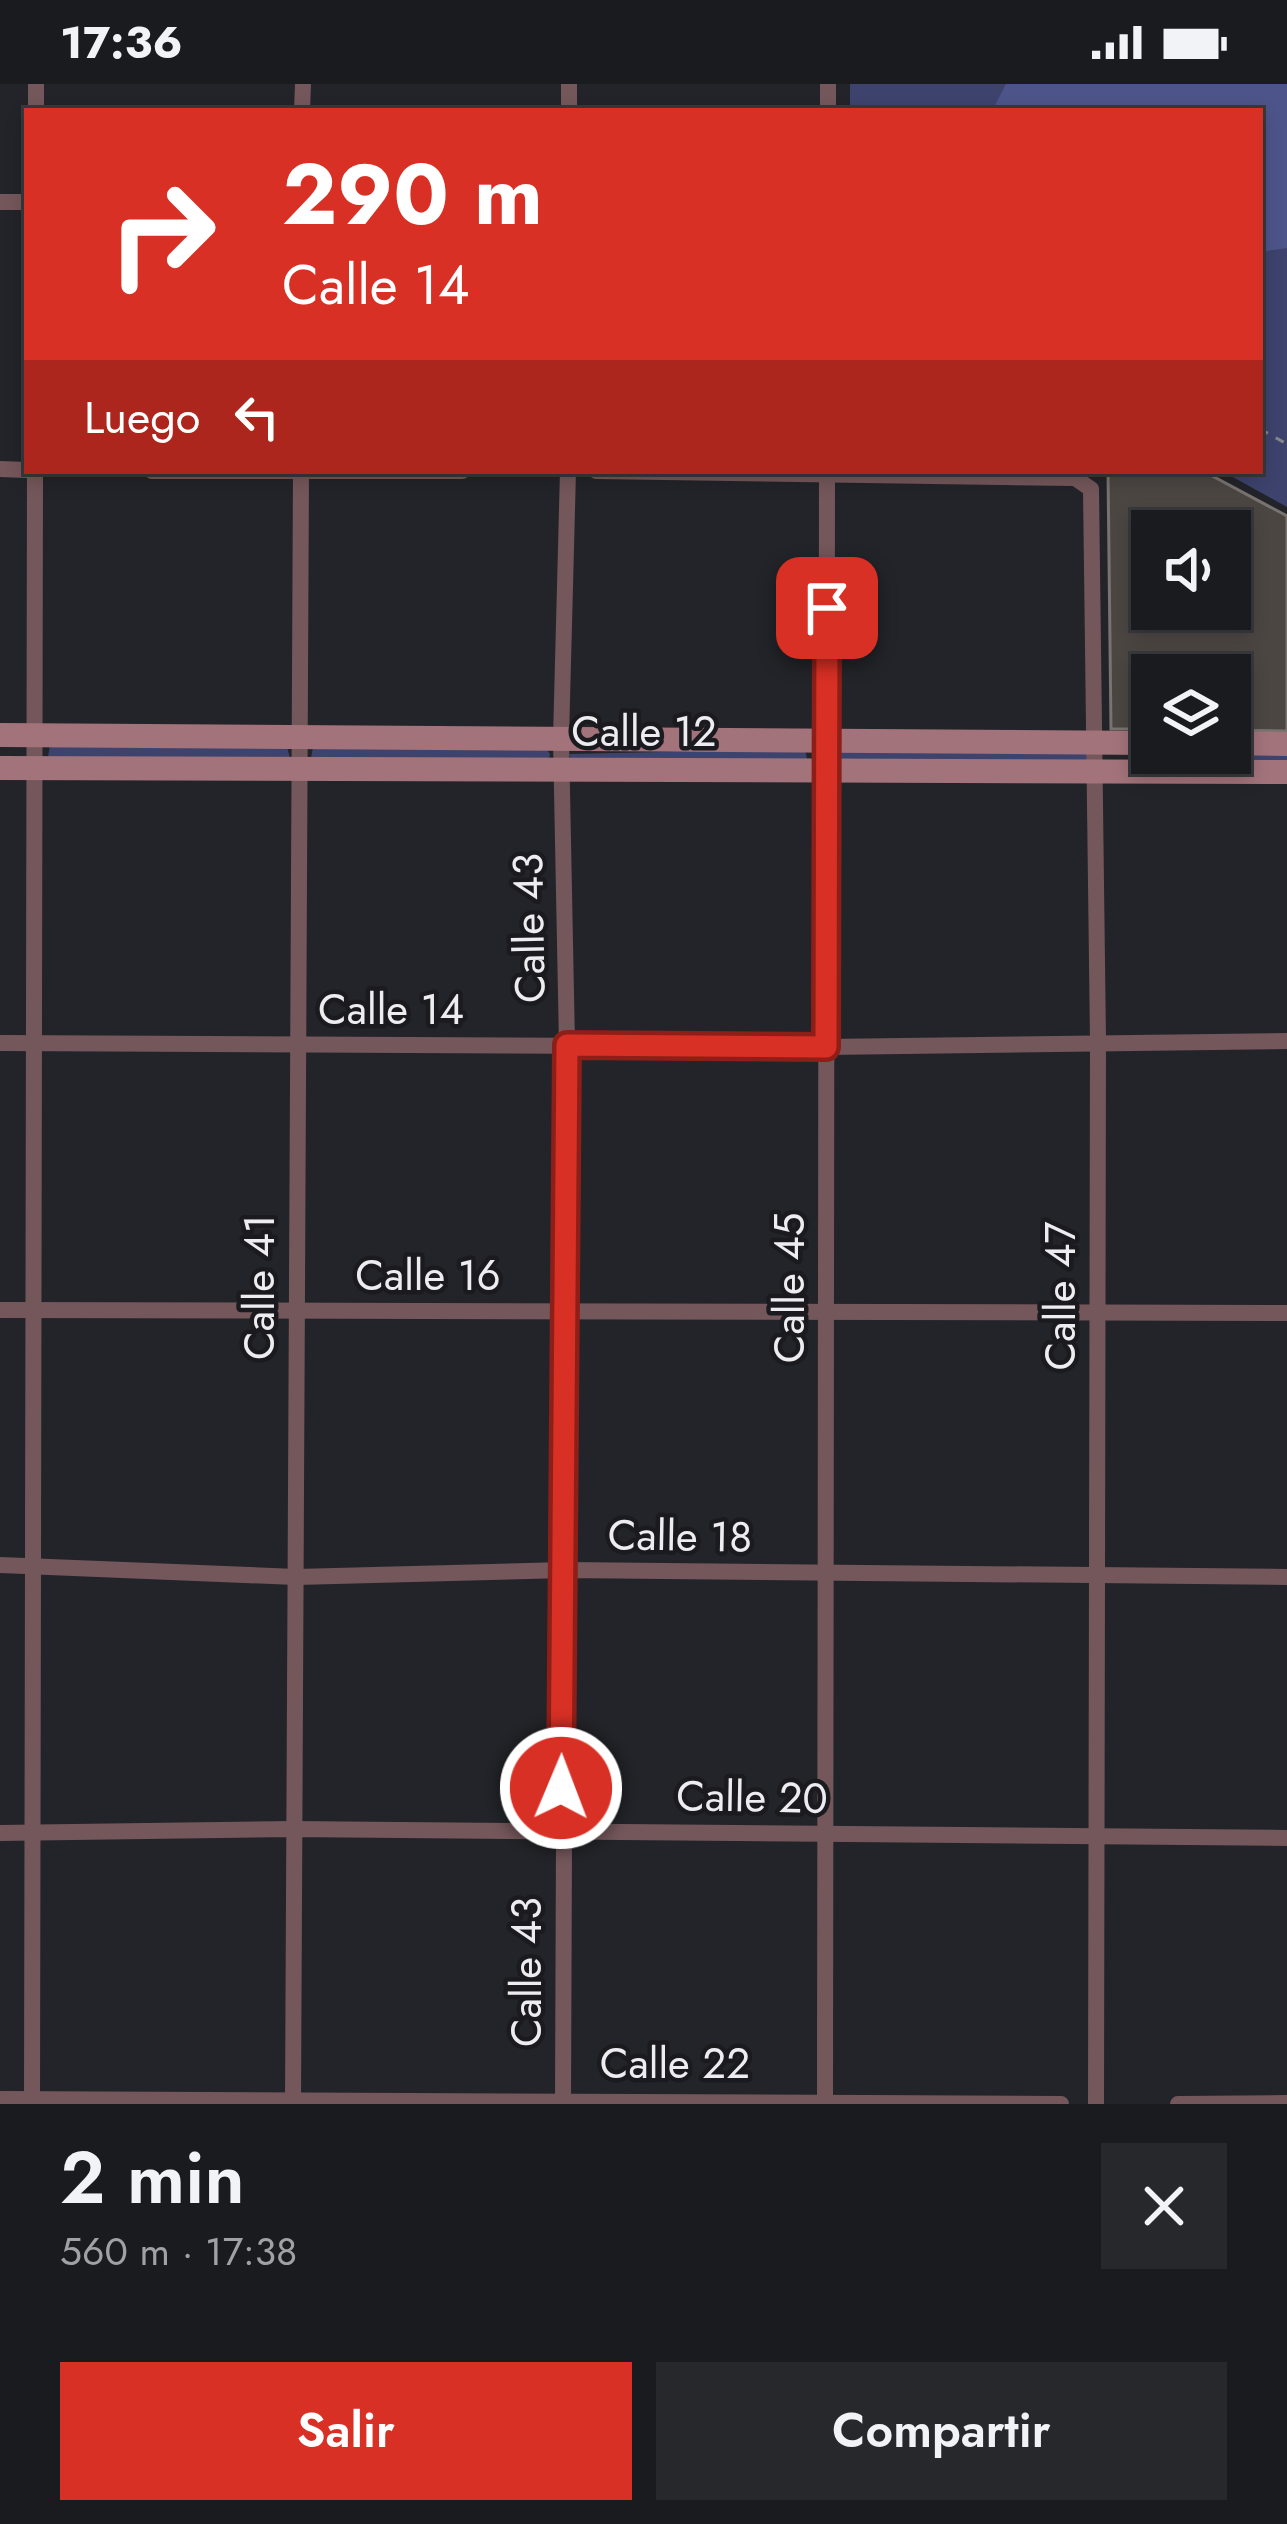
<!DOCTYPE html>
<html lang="es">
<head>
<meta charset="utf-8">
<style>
	body { margin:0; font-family:Jost,sans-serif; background:#27282c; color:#f1f3f6; height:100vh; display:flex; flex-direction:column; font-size:45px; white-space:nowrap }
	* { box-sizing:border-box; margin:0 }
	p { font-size:39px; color:#9fa1a4 }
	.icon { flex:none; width:66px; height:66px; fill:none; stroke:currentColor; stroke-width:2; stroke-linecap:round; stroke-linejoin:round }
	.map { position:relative; height:2020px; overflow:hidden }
	.panel { display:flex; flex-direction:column; background:#1a1b1f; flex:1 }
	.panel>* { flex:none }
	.hud { position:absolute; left:24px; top:24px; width:1239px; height:366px; border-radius:0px; box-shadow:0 6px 18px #0003,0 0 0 3px #38393d; background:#d93025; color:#fff; overflow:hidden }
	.tools { position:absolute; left:1131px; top:426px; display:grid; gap:24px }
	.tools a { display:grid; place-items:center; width:120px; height:120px; border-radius:0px; background:#1a1b1f; box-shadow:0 6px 18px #0003,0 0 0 3px #38393d; font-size:60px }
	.pin { position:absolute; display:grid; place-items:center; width:102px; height:102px; color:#fff; margin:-51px; border-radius:24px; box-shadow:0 6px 18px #0006 }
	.me { position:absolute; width:132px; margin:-66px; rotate:1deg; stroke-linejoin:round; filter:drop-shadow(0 0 9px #0008) }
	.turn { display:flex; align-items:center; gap:42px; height:252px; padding:0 60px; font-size:54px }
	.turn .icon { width:156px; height:156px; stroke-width:2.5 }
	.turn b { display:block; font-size:84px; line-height:102px }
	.then { display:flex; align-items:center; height:114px; padding:0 60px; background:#0003; gap:24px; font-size:45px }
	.round { display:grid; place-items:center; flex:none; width:126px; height:126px; border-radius:0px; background:#27282c }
	.headline { display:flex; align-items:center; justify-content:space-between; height:204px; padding:0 60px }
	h1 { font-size:72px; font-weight:600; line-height:90px }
	.button { display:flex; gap:24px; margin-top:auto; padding:24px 60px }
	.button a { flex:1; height:138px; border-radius:0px; background:#d93025; color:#fff; font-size:48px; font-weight:600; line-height:138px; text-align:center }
	.button a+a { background:#27282c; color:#f1f3f6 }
	.status { display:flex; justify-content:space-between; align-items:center; height:84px; padding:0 60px; background:#1a1b1f; direction:ltr }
	.status svg { height:33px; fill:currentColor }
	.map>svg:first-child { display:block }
	.green { fill:#3d436d }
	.forest { fill:#4d5489 }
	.building { fill:#4c4643; stroke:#797370; stroke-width:3; fill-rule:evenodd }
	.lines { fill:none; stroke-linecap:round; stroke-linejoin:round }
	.path { stroke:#86868b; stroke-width:3; stroke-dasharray:9 9; stroke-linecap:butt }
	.street { stroke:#74575b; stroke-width:16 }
	.secondary { stroke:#a2737a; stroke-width:24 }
	.route-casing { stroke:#8d1f18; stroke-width:30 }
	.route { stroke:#d93025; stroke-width:21 }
	.labels { text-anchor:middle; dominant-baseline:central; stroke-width:9; stroke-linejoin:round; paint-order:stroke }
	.street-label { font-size:42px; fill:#ededf1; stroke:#1a1a1f }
</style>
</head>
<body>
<div class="status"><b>17:36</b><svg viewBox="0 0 49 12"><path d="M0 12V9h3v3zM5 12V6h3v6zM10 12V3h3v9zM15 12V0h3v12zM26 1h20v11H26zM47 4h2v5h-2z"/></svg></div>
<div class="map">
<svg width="1287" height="2020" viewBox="0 0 1287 2020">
	<rect width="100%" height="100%" fill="#232429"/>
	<g class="green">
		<path d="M850 0H1287V423L1222 387H1260V27H850Z"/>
		<path d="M50 661 287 663 290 674 48 673Z"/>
		<path d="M313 663 546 664 550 670 549 675 311 674Z"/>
		<path d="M835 663 1086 666 1089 677 835 680Z"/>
		<path d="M805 665 807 675 572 678 569 670Z"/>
		<path d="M1287 665V682L1140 680 1137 673 1139 667Z"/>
	</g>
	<path class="forest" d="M1006 0H1287V164L1260 168V27H992Z"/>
	<path class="building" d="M1108 387H1203L1287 432V647L1230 646V591H1152V645H1111ZM1152 447H1230V525H1152Z"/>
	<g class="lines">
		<path class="path" d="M1260 345 1287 360"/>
		<g class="street">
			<path d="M36 27V0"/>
			<path d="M302 27 303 0"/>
			<path d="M569 27V0"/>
			<path d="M828 27V0"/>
			<path d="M0 118H27"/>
			<path d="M0 385 27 386"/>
			<path d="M152 387H462"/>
			<path d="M596 387 1075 394 1091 405 1098 957 1096 2020"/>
			<path d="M0 959 826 963 1287 957"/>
			<path d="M0 1226 1287 1229"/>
			<path d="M0 1481 296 1493 565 1486 1287 1493"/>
			<path d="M0 1749 291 1745 1287 1754"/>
			<path d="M0 2015 1061 2020"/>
			<path d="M32 2020 35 387"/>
			<path d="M293 2020 301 387"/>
			<path d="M563 2020 567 961 561 655 568 387"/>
			<path d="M825 2020 827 387"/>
			<path d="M1178 2020 1287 2019"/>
		</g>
		<g class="secondary">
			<path d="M0 651 1152 659"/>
			<path d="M1230 659 1287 660"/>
			<path d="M0 684 1287 688"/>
		</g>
	</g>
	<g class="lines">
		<g class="route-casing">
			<path id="route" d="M561 1704 567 961 826 963 827 524"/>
		</g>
		<use href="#route" class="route"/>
	</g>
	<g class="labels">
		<g class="street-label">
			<text x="644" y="647">Calle 12</text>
			<text transform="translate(529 844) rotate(-91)">Calle 43</text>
			<text x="391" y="925">Calle 14</text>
			<text x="428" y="1191">Calle 16</text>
			<text transform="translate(259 1203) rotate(-90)">Calle 41</text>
			<text transform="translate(789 1204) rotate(-90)">Calle 45</text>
			<text transform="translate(1060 1212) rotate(-90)">Calle 47</text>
			<text transform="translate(680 1452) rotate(1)">Calle 18</text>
			<text transform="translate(752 1713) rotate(1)">Calle 20</text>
			<text transform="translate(526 1888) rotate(-90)">Calle 43</text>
			<text x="675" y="1979">Calle 22</text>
		</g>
	</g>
</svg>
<div class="tools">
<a><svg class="icon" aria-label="sound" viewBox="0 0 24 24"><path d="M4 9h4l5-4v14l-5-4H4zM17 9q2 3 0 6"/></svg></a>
<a><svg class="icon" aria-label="layers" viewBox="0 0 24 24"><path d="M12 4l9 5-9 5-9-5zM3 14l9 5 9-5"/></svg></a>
</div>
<div class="pin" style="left:827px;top:524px;background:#d93025"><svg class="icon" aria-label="arrive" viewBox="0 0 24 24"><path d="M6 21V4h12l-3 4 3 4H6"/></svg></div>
<svg class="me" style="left:561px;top:1704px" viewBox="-20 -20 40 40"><circle r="17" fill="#d93025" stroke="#fff" stroke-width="3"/><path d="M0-11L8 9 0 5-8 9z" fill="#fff"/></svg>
<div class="hud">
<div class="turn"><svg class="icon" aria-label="right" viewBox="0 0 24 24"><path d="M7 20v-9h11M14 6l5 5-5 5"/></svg><div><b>290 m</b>Calle 14</div></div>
<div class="then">Luego<svg class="icon" aria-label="left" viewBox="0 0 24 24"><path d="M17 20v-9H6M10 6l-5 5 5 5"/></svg></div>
</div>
</div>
<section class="panel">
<div class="headline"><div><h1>2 min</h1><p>560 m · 17:38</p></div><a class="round"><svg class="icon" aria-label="close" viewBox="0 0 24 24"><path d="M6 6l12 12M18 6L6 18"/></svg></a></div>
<div class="button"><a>Salir</a><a>Compartir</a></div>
</section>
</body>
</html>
